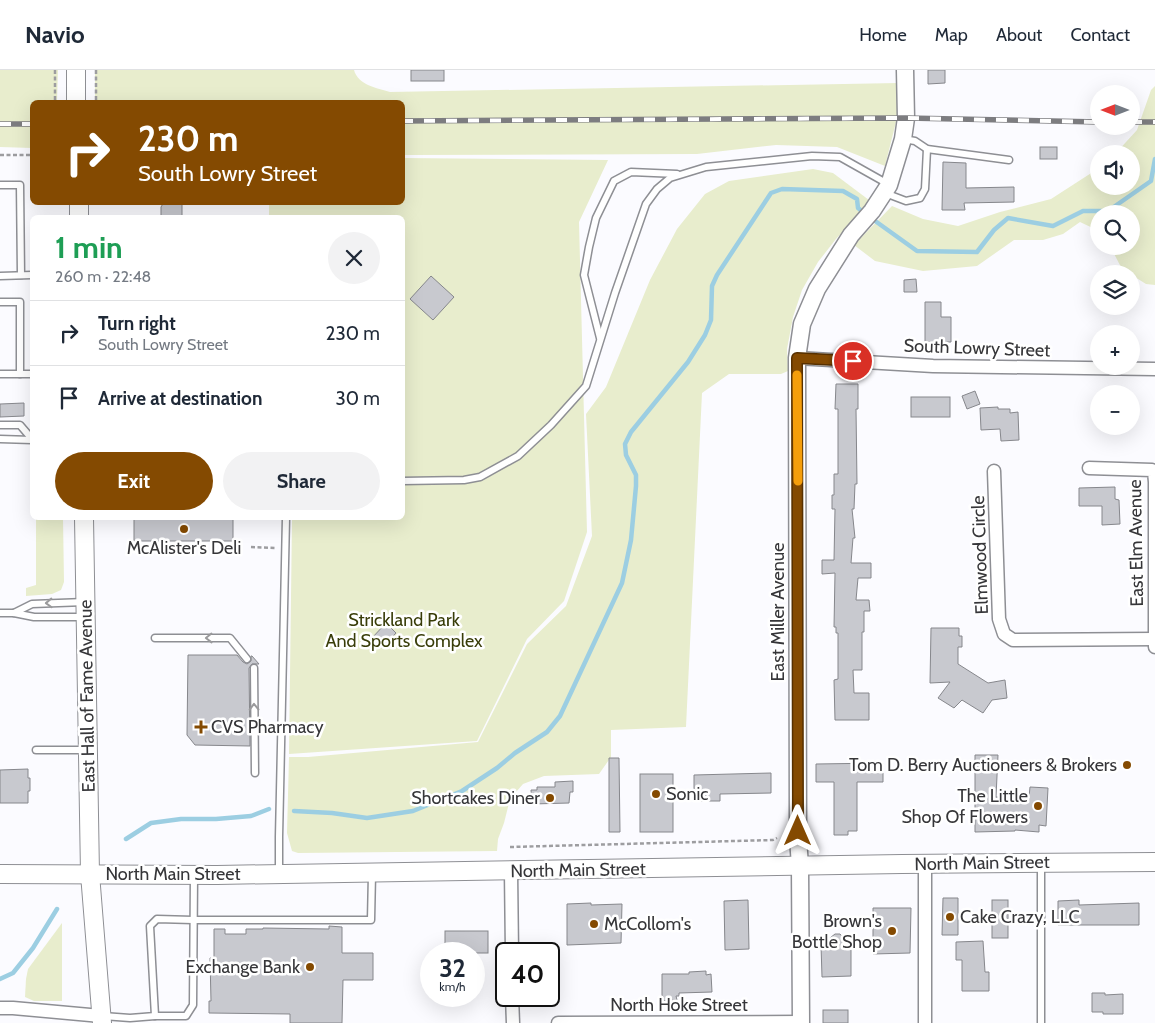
<!DOCTYPE html>
<html lang="en">
<head>
<meta charset="utf-8">
<style>
	body { margin:0; font-family:Cabin,sans-serif; background:#f2f2f3; color:#1f2937; height:100vh; display:flex; flex-direction:column; font-size:19px; white-space:nowrap }
	* { box-sizing:border-box; margin:0 }
	p { font-size:16px; color:#747a83 }
	.icon { flex:none; width:28px; height:28px; fill:none; stroke:currentColor; stroke-width:2; stroke-linecap:round; stroke-linejoin:round }
	.map { position:relative; flex:1; overflow:hidden }
	.details { position:absolute; left:30px; top:145px; width:375px; height:305px; display:flex; flex-direction:column; background:#fff; border-radius:8px; box-shadow:0 5px 20px #0002 }
	.details>* { flex:none }
	.banner { position:absolute; left:30px; top:30px; width:375px; height:105px; border-radius:8px; box-shadow:0 5px 20px #0002; background:#844a01; color:#fff; overflow:hidden }
	.needle { width:32px; rotate:270deg }
	.fabs { position:absolute; left:1090px; top:15px; display:grid; gap:10px }
	.fabs a { display:grid; place-items:center; width:50px; height:50px; border-radius:50%; background:#fff; box-shadow:0 5px 20px #0002; font-size:25px }
	.speed { position:absolute; left:420px; top:872px; display:flex; gap:10px; font-size:25px; font-weight:700; text-align:center }
	.speed>* { display:grid; place-content:center; width:65px; height:65px; border-radius:50%; background:#fff; box-shadow:0 5px 20px #0002; line-height:1 }
	.speed small { font-size:12px; font-weight:400 }
	.speed .limit { border:2px solid #111; border-radius:8px; background:#fff; color:#111 }
	.pin { position:absolute; display:grid; place-items:center; width:42px; height:42px; color:#fff; margin:-21px; border:2px solid #fff; border-radius:50%; box-shadow:0 1px 5px #0007 }
	.me { position:absolute; width:55px; margin:-28px; rotate:0deg; stroke-linejoin:round; filter:drop-shadow(0 0 4px #0008) }
	.turn { display:flex; align-items:center; gap:18px; height:105px; padding:0 25px; font-size:22px }
	.turn .icon { width:65px; height:65px; stroke-width:2.5 }
	.turn b { display:block; font-size:35px; line-height:42px }
	.round { display:grid; place-items:center; flex:none; width:52px; height:52px; border-radius:26px; background:#f2f2f3 }
	.headline { display:flex; align-items:center; justify-content:space-between; height:85px; padding:0 25px }
	h1 { font-size:30px; font-weight:700; line-height:38px; color:#1e9e55 }
	.button { display:flex; gap:10px; margin-top:auto; padding:10px 25px }
	.button a { flex:1; height:58px; border-radius:30px; background:#844a01; color:#fff; font-size:20px; font-weight:700; line-height:58px; text-align:center }
	.button a+a { background:#f2f2f3; color:#1f2937 }
	ul { padding:0; list-style:none }
	li { display:flex; align-items:center; gap:15px; height:65px; padding:0 25px; border-top:1px solid #e0e1e3 }
	li div { flex:1 }
	li b { display:block; font-size:19px }
	li em { font-style:normal }
	header { display:flex; align-items:center; gap:30px; box-sizing:border-box; height:70px; padding:0 25px; background:#fff; border-bottom:1px solid #e0e1e3 }
	header strong { font-size:24px }
	nav { display:flex; gap:28px; margin-inline-start:auto; font-size:18px }
	.map>svg:first-child { display:block }
	.green { fill:#e8edcd }
	.lines { fill:none; stroke-linecap:round; stroke-linejoin:round }
	.stream { stroke:#9ccee2; stroke-width:4.5 }
	.building { fill:#c8c9cf; stroke:#86878c }
	.service-casing { stroke:#8e8f94; stroke-width:9 }
	.minor-casing { stroke:#8e8f94; stroke-width:15 }
	.tertiary-casing { stroke:#8e8f94; stroke-width:19 }
	.secondary-casing { stroke:#8e8f94; stroke-width:20 }
	.path { stroke:#9d9da0; stroke-width:2.5; stroke-dasharray:4 2.5; stroke-linecap:butt }
	.service { stroke:#fff; stroke-width:6 }
	.minor { stroke:#fff; stroke-width:12 }
	.tertiary { stroke:#fff; stroke-width:16 }
	.secondary { stroke:#fff; stroke-width:18 }
	.rail-casing { stroke:#7d7d80; stroke-width:5.5 }
	.rail { stroke:#fff; stroke-width:4; stroke-dasharray:11; stroke-linecap:butt }
	.oneway { stroke:#9a9a9c }
	.route-casing { stroke:#563001; stroke-width:12 }
	.route { stroke:#844a01; stroke-width:9 }
	.slow { stroke:#f59e0b; stroke-width:9 }
	.poi-dot { fill:#844a01; stroke:#fff; stroke-width:2 }
	.labels { text-anchor:middle; dominant-baseline:central; stroke-width:5; stroke-linejoin:round; paint-order:stroke }
	.street-label { font-size:18px; fill:#363639; stroke:#fff }
	.poi-label { font-size:18px; fill:#363639; stroke:#fff; text-anchor:end }
	.park-label { font-size:18px; fill:#393d09; stroke:#fff }
</style>
</head>
<body>
<header>
<strong>Navio</strong>
<nav><a>Home</a><a>Map</a><a>About</a><a>Contact</a></nav>
</header>
<div class="map">
<svg width="1155" height="953" viewBox="0 0 1155 953">
	<rect width="100%" height="100%" fill="#fbfbff"/>
	<g class="green">
		<path d="M0 0H58L57 32H32V78L0 77Z"/>
		<path d="M95 0H354C358 15 377 18 390 22L898 13V44L885 96 837 77 776 75 697 84 403 85 402 32H95Z"/>
		<path d="M1155 16V215L1146 214 1122 199 1110 176H1131V144H1099V161L1080 152 1063 164 1043 170H1014L977 196 923 201 875 191 854 175 892 136 923 149 958 156 1000 142 1051 129 1099 98V116H1131V84H1115L1137 60 1151 20Z"/>
		<path d="M403 88 608 90 579 152 587 462 564 531 527 569 477 671 289 684 292 448H402V148L269 147V133L402 132Z"/>
		<path d="M813 99 833 103 869 130 858 145 836 169 818 192 802 220 793 247 787 279 788 301 781 304H729L702 323 686 657 611 660V687L599 704 544 706 523 714 510 729 504 753 498 769 497 781 298 783 292 781 287 763 289 687H308L478 672 527 574 566 536 592 466 586 344 606 317 650 210 677 159 705 124 729 111Z"/>
		<path d="M36 448H63L64 512 61 520 52 524 26 526V518L36 515Z"/>
		<path d="M62 853V931H34L25 927 26 909 28 899Z"/>
	</g>
	<g class="lines">
		<g class="stream">
			<path d="M871 148 917 181 977 182 994 160 1008 148 1053 156 1083 141H1108L1151 111 1155 89"/>
			<path d="M294 741 332 743 367 748 413 741 462 721 497 698 515 683 547 662 560 646 622 513 631 470 636 416V405L626 385 625 374 631 362 688 292 705 265 711 250 712 216 717 205 771 123 782 119 843 121 857 129 858 138 864 143"/>
			<path d="M126 769 151 753 181 749H216L251 746 269 739"/>
			<path d="M0 909 13 903 33 878 57 839"/>
		</g>
	</g>
	<g class="building">
		<rect x="411" y="0" width="33" height="11"/>
		<path d="M928 0H945V13L928 14Z"/>
		<rect x="1040" y="77" width="17" height="12"/>
		<path d="M943 92 966 93V118L1014 117V132L964 133 965 140H942Z"/>
		<path d="M164 132H182V148H161V137Z"/>
		<path d="M431 206 454 227 433 250 410 229Z"/>
		<path d="M916 209 917 222H904V210Z"/>
		<path d="M925 232H941V247H951V272H925Z"/>
		<path d="M836 314H858V339H856L857 414H855L854 439H852L855 468H853L851 493H871V508H858L856 530H869L870 541H864V562H862V600H853L854 623H869V650H835L834 610 838 609V563H836V557H834L835 503 822 504V490H834L835 439H832V425H834V404H838V339H835Z"/>
		<path d="M975 321 980 334 967 339 962 326Z"/>
		<rect x="911" y="327" width="39" height="20"/>
		<path d="M24 333V346L0 347V334Z"/>
		<path d="M998 337V339H1010V343L1018 342 1019 370 1001 371 1000 359 981 360 980 338Z"/>
		<path d="M1115 417V429L1119 430 1120 454 1102 455V436H1079V418Z"/>
		<rect x="134" y="448" width="99" height="23"/>
		<path d="M386 553 396 563 382 578 371 569Z"/>
		<path d="M931 558H959V566H962V577H958V594L988 613 1005 610 1007 628 992 630 983 643 962 630 954 638 938 628 950 612 930 613Z"/>
		<path d="M188 585H237L243 592 247 594 251 591V586H252L259 594H252L249 598 250 676 195 675 187 665Z"/>
		<path d="M975 685H998L996 727H1029L1030 717 1048 718 1046 756 1039 755V762L1015 760V761L975 762Z"/>
		<path d="M609 688H619L620 762H609Z"/>
		<path d="M883 693V712H857V761H848V765H834V712H816V694Z"/>
		<path d="M28 699V708H30V721H28V733H0V700Z"/>
		<path d="M771 703V723L720 724V731H694V705Z"/>
		<rect x="640" y="704" width="33" height="58"/>
		<path d="M573 711V722H570L569 733 532 734 531 720H537V717H555V712Z"/>
		<path d="M943 828H958V865H942Z"/>
		<path d="M748 830 749 879 725 880 724 831Z"/>
		<rect x="992" y="830" width="16" height="38"/>
		<path d="M1079 830V835L1139 833V855H1058V831Z"/>
		<path d="M591 833V835L622 834 621 873 567 875V834Z"/>
		<path d="M873 838H911L910 883 873 884Z"/>
		<path d="M329 856 342 857V883H373V910H343L342 953H290V944L209 943V931H211L210 888H214V859H225V864H246V859H263V858L329 859Z"/>
		<rect x="445" y="861" width="43" height="22"/>
		<path d="M835 864H840L851 876V906L822 907 821 875Z"/>
		<path d="M983 871 985 902H989V921H962V890H956V872Z"/>
		<path d="M706 901V905L711 904 712 922 679 923V926H676L677 930 663 931V926H662V904H689V902Z"/>
		<path d="M1092 923H1105V925L1123 924V944H1103V942H1092Z"/>
		<rect x="823" y="940" width="25" height="13"/>
	</g>
	<g class="lines">
		<g class="service-casing">
			<g id="service">
				<path d="M903 69 915 71 927 79 1009 90"/>
				<path d="M0 115H20L21 205"/>
				<path d="M885 123 906 131 920 128 925 119 927 79"/>
				<path d="M0 206 32 205"/>
				<path d="M0 232H20V304"/>
				<path d="M600 268 584 205 589 177 596 148 614 111 631 102 677 104"/>
				<path d="M0 304H32"/>
				<path d="M0 355H20L32 369"/>
				<path d="M0 369 32 370"/>
				<path d="M402 411 464 410 480 407 518 386 551 355 586 316 615 223 646 134 657 119 670 108 706 97 812 86 840 87 888 114"/>
				<path d="M0 543H14L34 547H85"/>
				<path d="M14 543 32 534 85 532"/>
				<path d="M155 568H230L247 589"/>
				<path d="M254 598 255 703"/>
				<path d="M36 680H87"/>
				<path d="M1041 794V953"/>
				<path d="M279 804V767L286 448"/>
				<path d="M103 946 130 948 155 946 150 856 157 849 193 850H371L372 804"/>
				<path d="M155 946H186L193 935 194 805"/>
			</g>
		</g>
		<g class="minor-casing">
			<g id="minor">
				<path d="M797 288 933 296 1155 299"/>
				<path d="M1089 398 1152 400 1154 401 1155 412V577"/>
				<path d="M994 401 999 549 1004 564 1013 570 1155 569"/>
				<path d="M511 801 512 884"/>
				<path d="M512 926 513 953"/>
				<path d="M0 938H13L101 946"/>
				<path d="M558 953 801 952"/>
				<path d="M925 953V794"/>
			</g>
		</g>
		<g class="tertiary-casing">
			<path id="tertiary" d="M801 953 800 796 798 768 797 288 802 254 817 219 851 165 872 141 889 115 903 69 906 48 905 0"/>
		</g>
		<g class="secondary-casing">
			<g id="secondary">
				<path d="M76 0V32"/>
				<path d="M79 132V148"/>
				<path d="M84 448 90 804 102 953"/>
				<path d="M0 804 217 805 902 794 1155 792"/>
			</g>
		</g>
		<g class="path">
			<path d="M55 0V32"/>
			<path d="M96 0V32"/>
			<path d="M0 85H32"/>
			<path d="M251 477 277 478"/>
			<path d="M510 777 773 770 777 768"/>
		</g>
		<use href="#service" class="service"/>
		<use href="#minor" class="minor"/>
		<use href="#tertiary" class="tertiary"/>
		<use href="#secondary" class="secondary"/>
		<g class="rail-casing">
			<g id="rail">
				<path d="M402 51 906 48 1099 52"/>
				<path d="M1131 52H1155"/>
				<path d="M0 54H32"/>
			</g>
		</g>
		<use href="#rail" class="rail"/>
	</g>
	<defs><path id="oneway-chevron" d="M-2-3.5L2.5 0L-2 3.5" fill="none" stroke-width="1.6" stroke-linecap="round" stroke-linejoin="round" transform="scale(1.25)"/></defs>
	<g class="oneway">
		<use href="#oneway-chevron" transform="translate(49 533) rotate(178)"/>
		<use href="#oneway-chevron" transform="translate(209 568) rotate(179)"/>
		<use href="#oneway-chevron" transform="translate(254 637) rotate(-91)"/>
	</g>
	<g class="lines">
		<g class="route-casing">
			<path id="route" d="M798 761 797 288 853 291"/>
		</g>
		<use href="#route" class="route"/>
		<path class="slow" d="M797 305 798 411"/>
	</g>
	<g class="poi-dot">
		<circle cx="184" cy="459" r="5"/>
		<path d="M198.5 649.5h5v5h5v5h-5v5h-5v-5h-5v-5h5z"/>
		<circle cx="1127" cy="695" r="5"/>
		<circle cx="656" cy="724" r="5"/>
		<circle cx="550" cy="728" r="5"/>
		<circle cx="1038" cy="736" r="5"/>
		<circle cx="950" cy="847" r="5"/>
		<circle cx="594" cy="854" r="5"/>
		<circle cx="892" cy="861" r="5"/>
		<circle cx="310" cy="897" r="5"/>
	</g>
	<g class="labels">
		<g class="street-label">
			<text transform="translate(977 278) rotate(2)">South Lowry Street</text>
			<text transform="translate(1136 473) rotate(-91)">East Elm Avenue</text>
			<text transform="translate(980 485) rotate(-92)">Elmwood Circle</text>
			<text transform="translate(778 542) rotate(-90)">East Miller Avenue</text>
			<text transform="translate(87 626) rotate(-91)">East Hall of Fame Avenue</text>
			<text transform="translate(982 793) rotate(-1)">North Main Street</text>
			<text transform="translate(578 800) rotate(-1)">North Main Street</text>
			<text x="173" y="804">North Main Street</text>
			<text x="679" y="935">North Hoke Street</text>
		</g>
		<g class="poi-label">
			<text x="184" y="478" text-anchor="middle">McAlister's Deli</text>
			<text x="211" y="657" text-anchor="start">CVS Pharmacy</text>
			<text x="1117" y="695">Tom D. Berry Auctioneers &amp; Brokers</text>
			<text x="666" y="724" text-anchor="start">Sonic</text>
			<text x="1028" y="726">The Little<tspan x="1028" dy="21">Shop Of Flowers</tspan></text>
			<text x="540" y="728">Shortcakes Diner</text>
			<text x="960" y="847" text-anchor="start">Cake Crazy, LLC</text>
			<text x="882" y="851">Brown's<tspan x="882" dy="21">Bottle Shop</tspan></text>
			<text x="604" y="854" text-anchor="start">McCollom's</text>
			<text x="300" y="897">Exchange Bank</text>
		</g>
		<g class="park-label">
			<text x="404" y="550">Strickland Park<tspan x="404" dy="21">And Sports Complex</tspan></text>
		</g>
	</g>
</svg>
<div class="fabs">
<a><svg class="needle" viewBox="-14 -14 28 28"><path d="M0-13l5 13h-10z" fill="#e53935"/><path d="M0 13l5-13h-10z" fill="#747a83"/></svg></a>
<a><svg class="icon" aria-label="sound" viewBox="0 0 24 24"><path d="M4 9h4l5-4v14l-5-4H4zM17 9q2 3 0 6"/></svg></a>
<a><svg class="icon" aria-label="search" viewBox="0 0 24 24"><circle cx="10" cy="10" r="6"/><path d="M15 15l6 6"/></svg></a>
<a><svg class="icon" aria-label="layers" viewBox="0 0 24 24"><path d="M12 4l9 5-9 5-9-5zM3 14l9 5 9-5"/></svg></a>
<a>+</a>
<a>−</a>
</div>
<div class="speed"><div>32<small>km/h</small></div><div class="limit">40</div></div>
<div class="pin" style="left:853px;top:291px;background:#d93025"><svg class="icon" aria-label="arrive" viewBox="0 0 24 24"><path d="M6 21V4h12l-3 4 3 4H6"/></svg></div>
<svg class="me" style="left:798px;top:761px" viewBox="-20 -20 40 40"><path d="M0-17L14 15 0 8-14 15z" fill="#844a01" stroke="#fff" stroke-width="4"/></svg>
<div class="banner">
<div class="turn"><svg class="icon" aria-label="right" viewBox="0 0 24 24"><path d="M7 20v-9h11M14 6l5 5-5 5"/></svg><div><b>230 m</b>South Lowry Street</div></div>
</div>
<section class="details">
<div class="headline"><div><h1>1 min</h1><p>260 m · 22:48</p></div><a class="round"><svg class="icon" aria-label="close" viewBox="0 0 24 24"><path d="M6 6l12 12M18 6L6 18"/></svg></a></div>
<ul>
<li><svg class="icon" aria-label="right" viewBox="0 0 24 24"><path d="M7 20v-9h11M14 6l5 5-5 5"/></svg><div><b>Turn right</b><p>South Lowry Street</p></div><em>230 m</em></li>
<li><svg class="icon" aria-label="arrive" viewBox="0 0 24 24"><path d="M6 21V4h12l-3 4 3 4H6"/></svg><div><b>Arrive at destination</b></div><em>30 m</em></li>
</ul>
<div class="button"><a>Exit</a><a>Share</a></div>
</section>
</div>
</body>
</html>
